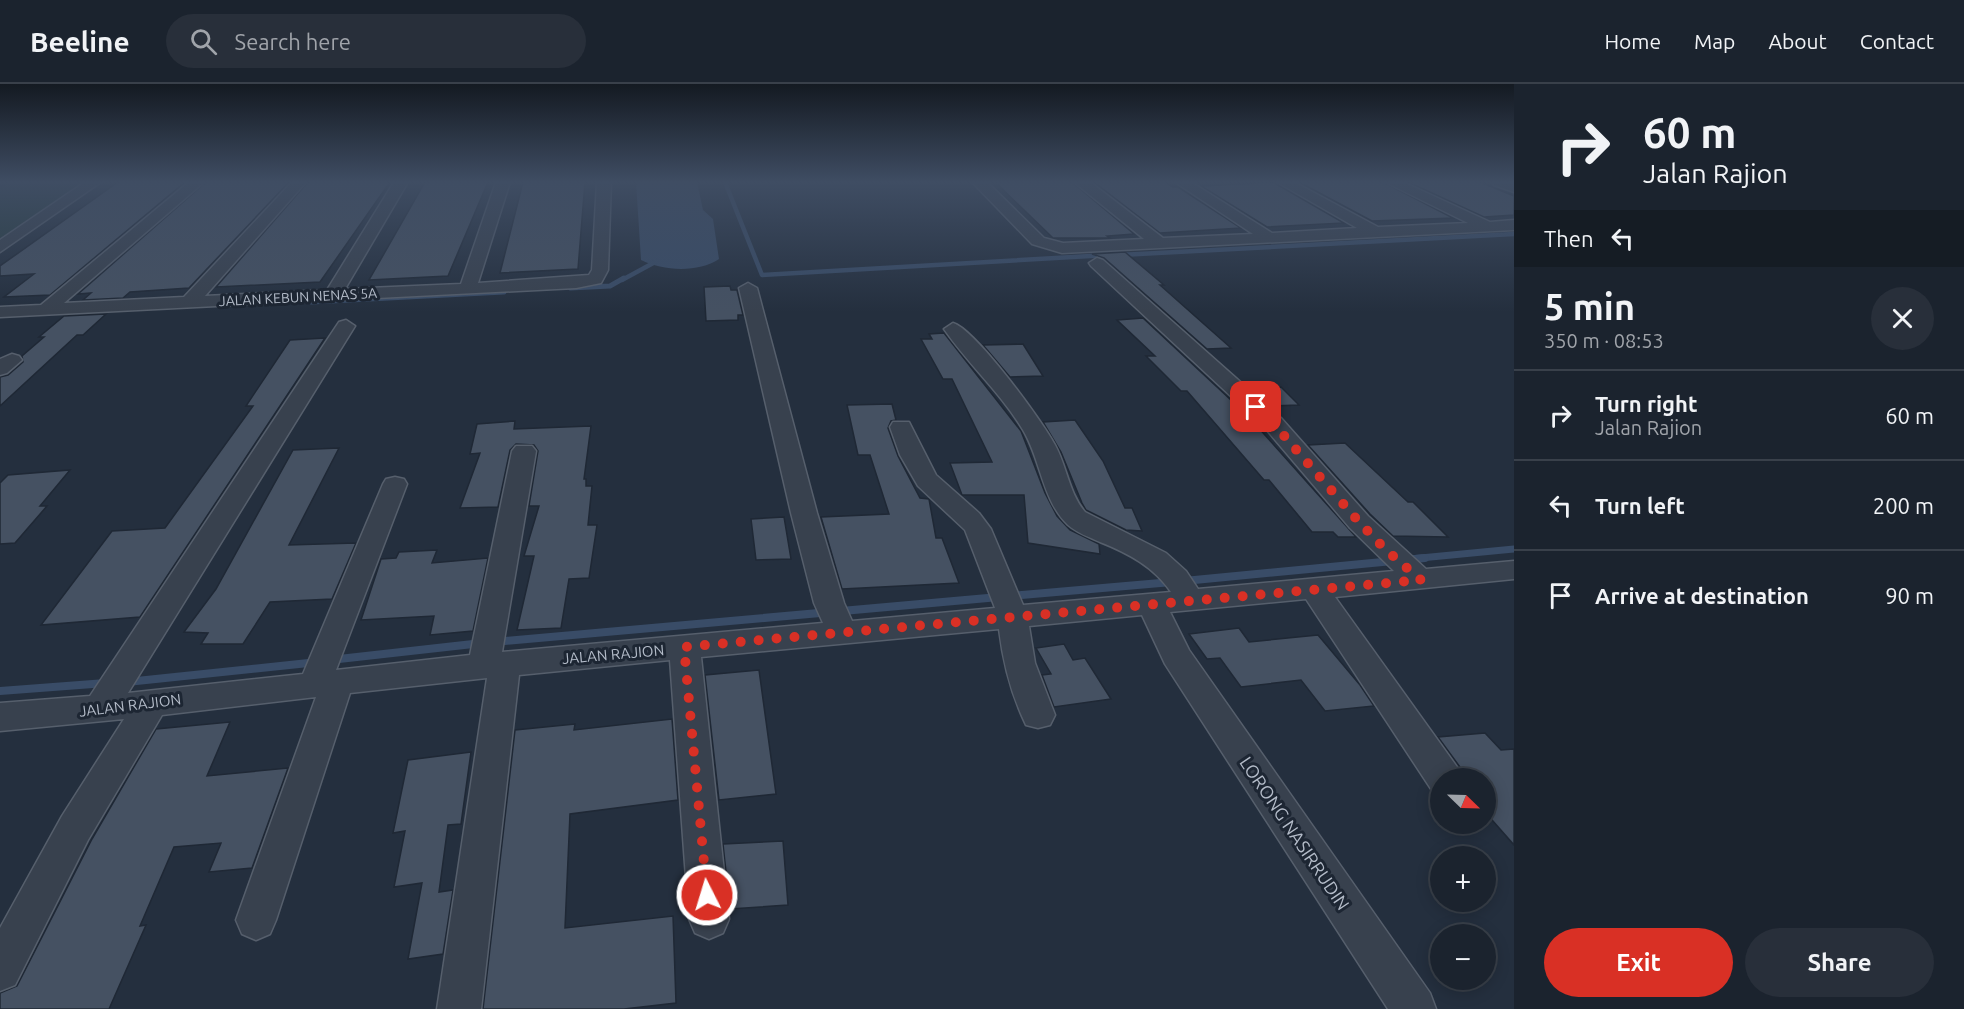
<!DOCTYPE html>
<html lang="en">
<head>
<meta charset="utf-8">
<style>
	body { margin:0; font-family:Ubuntu,sans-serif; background:#282f3a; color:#f1f3f6; height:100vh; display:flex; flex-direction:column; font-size:22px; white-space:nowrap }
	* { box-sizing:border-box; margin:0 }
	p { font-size:20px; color:#a0a4aa }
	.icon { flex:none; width:33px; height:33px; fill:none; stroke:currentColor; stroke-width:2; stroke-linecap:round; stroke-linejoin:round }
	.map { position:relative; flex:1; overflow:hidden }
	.drawer { display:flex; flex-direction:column; background:#1b232e; width:450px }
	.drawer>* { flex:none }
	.banner { background:#1b232e; color:#f1f3f6; overflow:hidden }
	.needle { width:39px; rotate:113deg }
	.buttons { position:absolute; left:1430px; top:684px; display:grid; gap:12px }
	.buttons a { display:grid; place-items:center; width:66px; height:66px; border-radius:50%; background:#1b232e; box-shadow:0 3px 15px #0003,0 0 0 2px #39404a; font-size:30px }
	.pin { position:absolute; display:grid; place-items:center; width:51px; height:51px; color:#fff; margin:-26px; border-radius:12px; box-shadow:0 3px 9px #0006 }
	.me { position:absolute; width:66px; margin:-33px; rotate:355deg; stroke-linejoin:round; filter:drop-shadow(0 0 4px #0008) }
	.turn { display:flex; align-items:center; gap:21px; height:126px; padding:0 30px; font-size:27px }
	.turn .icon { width:78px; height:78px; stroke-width:2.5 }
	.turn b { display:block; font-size:42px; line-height:51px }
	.then { display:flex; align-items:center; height:57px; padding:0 30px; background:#0003; gap:12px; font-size:22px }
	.round { display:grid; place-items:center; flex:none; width:63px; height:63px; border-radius:32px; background:#282f3a }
	.headline { display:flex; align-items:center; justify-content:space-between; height:102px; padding:0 30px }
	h1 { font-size:36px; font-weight:700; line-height:45px }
	.cta { display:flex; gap:12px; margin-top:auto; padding:12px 30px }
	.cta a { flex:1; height:69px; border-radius:36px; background:#d93025; color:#fff; font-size:24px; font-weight:700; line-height:69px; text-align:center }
	.cta a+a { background:#282f3a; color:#f1f3f6 }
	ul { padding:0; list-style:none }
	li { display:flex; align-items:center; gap:18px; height:90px; padding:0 30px; border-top:2px solid #39404a }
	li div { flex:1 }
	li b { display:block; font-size:22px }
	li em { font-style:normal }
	header { display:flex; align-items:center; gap:36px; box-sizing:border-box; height:84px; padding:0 30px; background:#1b232e; border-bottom:2px solid #39404a }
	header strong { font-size:28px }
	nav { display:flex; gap:33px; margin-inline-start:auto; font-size:21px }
	.search { width:420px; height:54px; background:#282f3a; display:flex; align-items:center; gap:15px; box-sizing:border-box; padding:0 21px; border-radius:33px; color:#a0a4aa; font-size:22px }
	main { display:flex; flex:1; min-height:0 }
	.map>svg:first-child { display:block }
	.green { fill:#263c3f }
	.water { fill:#394c67 }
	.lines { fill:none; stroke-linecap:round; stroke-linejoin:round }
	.stream-far3 { stroke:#394c67; stroke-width:4.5 }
	.stream-far2 { stroke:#394c67; stroke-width:5 }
	.stream-far1 { stroke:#394c67; stroke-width:7 }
	.stream { stroke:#394c67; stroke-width:8 }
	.building { fill:#455162; stroke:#1f2835; stroke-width:1.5 }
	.minor-casing { stroke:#565f6c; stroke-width:3 }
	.minor { fill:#38414e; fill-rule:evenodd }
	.route { stroke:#d93025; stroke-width:10; stroke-dasharray:0 18 }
	.labels { text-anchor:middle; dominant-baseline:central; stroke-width:6; stroke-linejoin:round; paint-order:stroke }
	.far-street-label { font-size:14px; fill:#b4bcc9; stroke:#1d2633 }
	.street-label { font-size:15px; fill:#b4bcc9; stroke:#1d2633 }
	.near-street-label { font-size:18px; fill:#b4bcc9; stroke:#1d2633 }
</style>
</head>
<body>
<header>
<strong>Beeline</strong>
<div class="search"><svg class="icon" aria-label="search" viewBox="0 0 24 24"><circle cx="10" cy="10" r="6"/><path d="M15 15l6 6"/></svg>Search here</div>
<nav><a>Home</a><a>Map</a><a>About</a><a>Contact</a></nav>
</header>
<main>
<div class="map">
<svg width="1514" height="925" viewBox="0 0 1514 925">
	<rect width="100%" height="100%" fill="#242f3e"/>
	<path class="green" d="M10 98H88L0 157V104Z"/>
	<path class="water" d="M636 98H697L703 126 713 135 719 175C698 189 663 187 641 176Z"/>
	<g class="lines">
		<g class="stream-far3">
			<path d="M725 98 762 191 1108 171"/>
			<path d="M1120 171 1514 150"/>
			<path d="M622 196 657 177"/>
		</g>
		<g class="stream-far2">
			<path d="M570 204 610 202 624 194"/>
			<path d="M311 218 504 208"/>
		</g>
		<path class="stream-far1" d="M1410 475 1514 465"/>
		<g class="stream">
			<path d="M1405 476 1425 474"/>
			<path d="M1184 497 1393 477"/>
			<path d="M1011 512 1172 498"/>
			<path d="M494 558 999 513"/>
			<path d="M330 576 482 559"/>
			<path d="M127 598 318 578"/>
			<path d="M0 607 106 599"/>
		</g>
	</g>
	<g class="building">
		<path d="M118 98H185L50 211 4 213 34 190 0 192V182Z"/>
		<path d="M206 98H289L189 204 130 208 123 214 83 216 91 209 78 210Z"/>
		<path d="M308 98H390L320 198 216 203Z"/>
		<path d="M425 98H488L448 192 369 196Z"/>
		<path d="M523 98H585L578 185 500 189Z"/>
		<path d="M995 98H1072L1134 150 1107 152 1110 154H1053Z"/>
		<path d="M1094 98H1165L1173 103H1178L1241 144 1160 149Z"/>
		<path d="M1275 98 1276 100 1344 139 1267 143 1201 102Z"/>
		<path d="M1299 98H1383L1453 134 1372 137Z"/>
		<path d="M1408 98H1480L1514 112V131L1484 133Z"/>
		<path d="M1125 168 1164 201H1160L1231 264 1207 265 1104 174 1092 170Z"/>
		<path d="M730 202 731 206H737L743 231H738V236L706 237 704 203Z"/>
		<path d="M106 230 83 251H77L0 322V293L8 291 23 278 22 272 44 253H39L64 232Z"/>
		<path d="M1143 234 1247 331 1356 453H1338L1333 448H1312L1269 396H1264L1187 307H1181L1146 272H1155L1117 236Z"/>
		<path d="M944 249 1021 347 1045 409 1057 432 1070 446 1099 460 1100 470 1028 459 1024 411H962L950 379 992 378 952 295H943L921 255H932L929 250Z"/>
		<path d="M325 254 140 533 41 541 112 447 165 444 253 322H246L290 256Z"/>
		<path d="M1023 260 1043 292 1010 293 983 261Z"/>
		<path d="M1281 303 1299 321 1270 322 1250 304Z"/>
		<path d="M892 320 896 336 891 337 888 344 898 372 920 414 929 415 936 454H942L959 499 842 505 821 433 889 430 870 371H858L847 321Z"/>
		<path d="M1075 336 1103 377 1125 424H1132L1142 447 1126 446 1086 426 1082 419 1061 368 1043 338Z"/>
		<path d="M515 337 514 345 591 342 584 395H586V402H592L588 441H597L589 494 569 495 561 544 517 546 534 472H524L539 422H529L538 367 534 361 516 360 510 366 498 423 460 424 480 369 470 370 477 340Z"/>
		<path d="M1345 359 1408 418H1413L1448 453 1393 452 1370 430 1308 361Z"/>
		<path d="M339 364 289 461 356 459 332 515 270 518 243 560H201L208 549 184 548 216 505 293 366Z"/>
		<path d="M70 386 40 422H47L15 459 0 460V399L8 391Z"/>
		<path d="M784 433 791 475 756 476 751 435Z"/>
		<path d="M437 466 432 479 488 474 473 547 430 551 434 532 361 536 381 475 396 474 399 468Z"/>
		<path d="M1239 544 1249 558 1318 551 1360 601 1374 622 1325 627 1301 596 1241 603 1220 574 1207 575 1189 550Z"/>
		<path d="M1064 560 1073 576 1085 574 1111 615 1054 623 1042 591 1051 590 1036 564Z"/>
		<path d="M759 586 776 710 719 716 705 591Z"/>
		<path d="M672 635 678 716 570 730 565 844 673 832 676 919 624 925H483L515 646 575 640 574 646Z"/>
		<path d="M230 638 207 692 288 684 252 784 209 788 221 759 174 763 140 842 146 841 109 925H0V909L17 902 92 755 156 645Z"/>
		<path d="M1485 649 1501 666 1514 665V761L1485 728V694H1468L1438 653Z"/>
		<path d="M471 668 461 740 448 741 439 808 453 806 443 870 408 875 422 799 394 803 405 747 393 749 408 676Z"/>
		<path d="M783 757 788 821 730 825 723 760Z"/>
	</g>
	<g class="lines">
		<g class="minor-casing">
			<g id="minor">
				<path d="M85 98H101L0 168V156Z"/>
				<path d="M189 98H204L64 219 184 213 292 98H306L205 212 327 206 394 98H408L345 205 461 200 496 98H510L478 199 589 191 592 186 597 98H611L608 186 601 199 576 204 0 233V223L41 221Z"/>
				<path d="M972 98H987L1044 154 1063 159 1144 155 1074 98H1090L1163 154 1253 150 1175 98H1191L1272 149 1357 144 1277 98H1294L1378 143 1468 139 1385 98H1403L1490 138 1514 136V146L1062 169 1032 160Z"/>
				<path d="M1492 98 1514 99V108L1494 101Z"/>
				<path d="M1097 174 1103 176 1281 334 1368 432 1426 485 1514 477V495L1335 513 1457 683 1462 694H1440V708L1431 705 1306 515 1170 528 1189 566 1430 909 1436 925H1388L1165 580 1142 531 1029 542 1035 579 1055 631 1050 641 1038 644 1026 641C1011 610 1003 578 999 545L701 573 729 835 723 849 709 855 695 849 689 835 670 576 519 591 481 925H437L487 594 350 609 276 836 270 850 256 856 242 850 236 836 316 613 162 631 88 756 15 901 0 907V844L62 732 124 635 0 647V619L90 612 339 238 346 236 355 242 128 609 303 590 383 400 386 395 395 393 404 395 407 400 336 586 470 571 512 367 516 362H532L536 367 502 568 823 539 814 519 791 429 739 204 748 199 757 204 817 429 844 519 852 537 995 524 965 446 918 402 900 371 890 343 893 338H909L936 391 979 429 991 445 1023 521 1171 508C1154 483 1128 469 1100 458 1089 453 1077 449 1068 441 1042 416 1041 376 1023 346 1001 309 968 280 944 245L953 239C975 245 1043 338 1055 361 1067 383 1069 409 1085 428L1166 469 1186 487 1198 505 1394 487 1350 444 1265 344 1091 182 1089 179Z"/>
				<path d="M12 270 19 272 22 276 7 289 0 291V275Z"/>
			</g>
		</g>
		<use href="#minor" class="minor"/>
	</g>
	<linearGradient id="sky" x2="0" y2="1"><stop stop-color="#141a22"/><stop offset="0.43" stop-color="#3f4d63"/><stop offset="1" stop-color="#3f4d63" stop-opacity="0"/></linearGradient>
	<rect width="1514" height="228" fill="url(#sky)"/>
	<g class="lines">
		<path class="route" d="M707 811 684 563 1421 496 1385 465 1359 438 1273 339 1256 323"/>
	</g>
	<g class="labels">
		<g class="far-street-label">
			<text transform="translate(298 213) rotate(-3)">JALAN KEBUN NENAS 5A</text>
		</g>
		<g class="street-label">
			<text transform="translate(613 570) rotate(-5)">JALAN RAJION</text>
			<text transform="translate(130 621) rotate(-7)">JALAN RAJION</text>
		</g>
		<g class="near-street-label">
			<text transform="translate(1295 749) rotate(56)">LORONG NASIRRUDIN</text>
		</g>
	</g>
</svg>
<div class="buttons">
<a><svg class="needle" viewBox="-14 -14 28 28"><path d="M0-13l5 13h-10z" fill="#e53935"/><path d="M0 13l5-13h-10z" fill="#a0a4aa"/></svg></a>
<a>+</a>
<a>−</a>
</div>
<div class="pin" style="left:1256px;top:323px;background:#d93025"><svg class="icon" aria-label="arrive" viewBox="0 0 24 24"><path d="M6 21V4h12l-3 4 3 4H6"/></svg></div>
<svg class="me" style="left:707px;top:811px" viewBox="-20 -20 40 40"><circle r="17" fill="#d93025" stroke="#fff" stroke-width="3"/><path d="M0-11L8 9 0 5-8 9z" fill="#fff"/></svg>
</div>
<section class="drawer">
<div class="banner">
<div class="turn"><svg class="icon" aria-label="right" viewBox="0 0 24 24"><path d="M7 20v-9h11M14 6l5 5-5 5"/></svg><div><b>60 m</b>Jalan Rajion</div></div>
<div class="then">Then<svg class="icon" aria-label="left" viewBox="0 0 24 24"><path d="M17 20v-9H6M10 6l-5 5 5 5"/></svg></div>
</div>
<div class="headline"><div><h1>5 min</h1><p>350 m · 08:53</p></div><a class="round"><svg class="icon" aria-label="close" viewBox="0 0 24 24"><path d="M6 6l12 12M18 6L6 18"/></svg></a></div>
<ul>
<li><svg class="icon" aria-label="right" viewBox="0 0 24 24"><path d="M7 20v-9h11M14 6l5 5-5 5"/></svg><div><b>Turn right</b><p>Jalan Rajion</p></div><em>60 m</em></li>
<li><svg class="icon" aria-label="left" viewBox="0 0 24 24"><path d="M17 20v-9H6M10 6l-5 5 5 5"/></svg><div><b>Turn left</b></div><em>200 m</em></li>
<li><svg class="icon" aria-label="arrive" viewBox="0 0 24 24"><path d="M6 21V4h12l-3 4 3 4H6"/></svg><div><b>Arrive at destination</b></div><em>90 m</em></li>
</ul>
<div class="cta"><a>Exit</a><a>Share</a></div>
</section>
</main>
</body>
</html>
